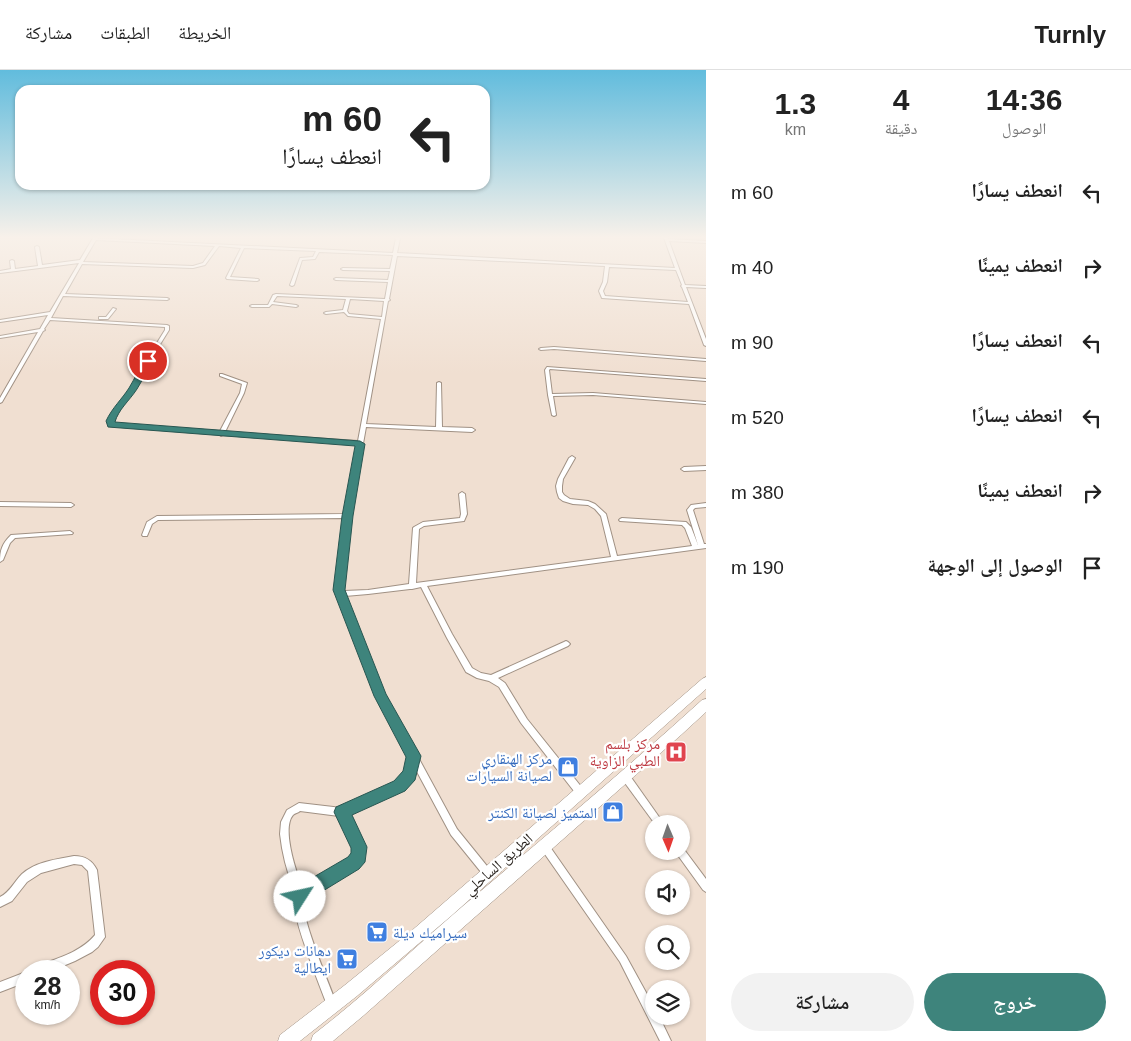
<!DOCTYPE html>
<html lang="ar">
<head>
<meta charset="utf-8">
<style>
	body { margin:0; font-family:Helvetica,"Noto Naskh Arabic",sans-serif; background:#f2f2f2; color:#222; direction:rtl; height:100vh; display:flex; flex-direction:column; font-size:19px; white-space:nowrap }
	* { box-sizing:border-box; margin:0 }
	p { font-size:16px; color:#767676 }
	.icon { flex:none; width:28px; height:28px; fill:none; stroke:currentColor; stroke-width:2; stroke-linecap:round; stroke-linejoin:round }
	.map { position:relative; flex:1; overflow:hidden; direction:ltr }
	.panel { display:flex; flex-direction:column; background:#fff; width:425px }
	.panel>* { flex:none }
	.hud { position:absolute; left:15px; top:15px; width:475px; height:105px; border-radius:15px; box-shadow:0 1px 4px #0004; direction:rtl; background:#fff; color:#222; overflow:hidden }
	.needle { width:32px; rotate:178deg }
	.controls { position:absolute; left:645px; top:745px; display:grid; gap:10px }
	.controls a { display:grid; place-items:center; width:45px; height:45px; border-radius:50%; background:#fff; box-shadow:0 1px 4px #0004; font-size:25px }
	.speed { position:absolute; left:15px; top:890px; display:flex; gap:10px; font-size:25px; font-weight:700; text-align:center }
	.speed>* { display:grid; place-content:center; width:65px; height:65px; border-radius:50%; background:#fff; box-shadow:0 1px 4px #0004; line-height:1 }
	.speed small { font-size:12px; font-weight:400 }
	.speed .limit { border:8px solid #d22; background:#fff; color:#111 }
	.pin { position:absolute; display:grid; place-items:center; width:42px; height:42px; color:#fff; margin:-21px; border:2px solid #fff; border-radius:50%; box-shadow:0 1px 5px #0007 }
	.me { position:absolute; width:55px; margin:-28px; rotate:55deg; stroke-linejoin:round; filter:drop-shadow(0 0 4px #0008) }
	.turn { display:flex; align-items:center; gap:18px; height:105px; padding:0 25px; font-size:22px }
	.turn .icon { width:65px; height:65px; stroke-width:2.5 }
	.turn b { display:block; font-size:35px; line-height:42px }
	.eta { display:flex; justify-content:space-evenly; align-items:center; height:85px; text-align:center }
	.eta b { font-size:30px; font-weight:600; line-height:35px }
	.cta { display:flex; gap:10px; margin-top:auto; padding:10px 25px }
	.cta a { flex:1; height:58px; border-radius:30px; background:#3e847c; color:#fff; font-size:20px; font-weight:600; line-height:58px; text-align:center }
	.cta a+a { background:#f2f2f2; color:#222 }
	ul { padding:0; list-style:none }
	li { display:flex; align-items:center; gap:15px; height:75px; padding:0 25px }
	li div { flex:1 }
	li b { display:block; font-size:19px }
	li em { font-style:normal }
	header { display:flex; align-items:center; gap:30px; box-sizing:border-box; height:70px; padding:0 25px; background:#fff; border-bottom:1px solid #e0e0e0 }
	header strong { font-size:24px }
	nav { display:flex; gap:28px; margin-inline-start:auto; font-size:18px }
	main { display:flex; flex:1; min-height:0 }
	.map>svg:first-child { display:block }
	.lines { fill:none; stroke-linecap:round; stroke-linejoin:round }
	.minor-casing { stroke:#a09184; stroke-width:2 }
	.trunk-casing { stroke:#a09184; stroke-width:1 }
	.minor { fill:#fff; fill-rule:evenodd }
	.trunk { fill:#fff; fill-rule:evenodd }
	.route { fill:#3e847c; stroke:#285651 }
	.labels { text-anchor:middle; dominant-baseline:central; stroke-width:4.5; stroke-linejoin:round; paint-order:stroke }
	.near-health-label { font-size:15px; fill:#be3a42; stroke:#fff; text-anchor:end }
	.near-shop-label { font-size:15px; fill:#366cbe; stroke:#fff; text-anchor:end }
	.near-street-label { font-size:15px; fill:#241e19; stroke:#fff }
</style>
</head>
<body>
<header>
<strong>Turnly</strong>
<nav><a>الخريطة</a><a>الطبقات</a><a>مشاركة</a></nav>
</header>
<main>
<section class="panel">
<div class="eta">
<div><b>14:36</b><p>الوصول</p></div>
<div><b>4</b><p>دقيقة</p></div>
<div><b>1.3</b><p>km</p></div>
</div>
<ul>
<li><svg class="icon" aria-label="left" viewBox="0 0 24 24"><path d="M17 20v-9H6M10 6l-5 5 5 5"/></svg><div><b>انعطف يسارًا</b></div><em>60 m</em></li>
<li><svg class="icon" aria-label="right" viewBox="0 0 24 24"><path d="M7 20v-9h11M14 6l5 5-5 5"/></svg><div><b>انعطف يمينًا</b></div><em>40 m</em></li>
<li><svg class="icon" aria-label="left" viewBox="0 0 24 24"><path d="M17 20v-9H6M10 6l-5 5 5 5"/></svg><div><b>انعطف يسارًا</b></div><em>90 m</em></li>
<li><svg class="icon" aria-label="left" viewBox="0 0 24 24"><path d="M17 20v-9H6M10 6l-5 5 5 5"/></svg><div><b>انعطف يسارًا</b></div><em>520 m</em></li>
<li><svg class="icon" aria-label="right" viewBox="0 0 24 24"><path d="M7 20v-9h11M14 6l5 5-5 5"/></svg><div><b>انعطف يمينًا</b></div><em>380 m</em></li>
<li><svg class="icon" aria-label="arrive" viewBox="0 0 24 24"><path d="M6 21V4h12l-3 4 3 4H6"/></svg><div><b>الوصول إلى الوجهة</b></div><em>190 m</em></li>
</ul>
<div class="cta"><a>خروج</a><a>مشاركة</a></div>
</section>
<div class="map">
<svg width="706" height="971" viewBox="0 0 706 971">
	<rect width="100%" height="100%" fill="#f0dfd1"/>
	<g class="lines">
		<g class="minor-casing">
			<g id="minor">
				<path d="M93 168 393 183 396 168H400L397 183 675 198 664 168H668V169L706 171V173L669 171 685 215 706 216V218L686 217 706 269V276L704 275 689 234 602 228 599 221 603 212 605 196 397 186 389 229 390 230 388 231 366 354 436 357 437 313 439 312 441 313 442 357 472 358 475 360 472 362 366 357 350 446 342 516 344 521 368 520 409 514 413 458 414 457 423 452 460 448 461 444 459 424 462 422 465 424 467 444 464 451 424 456 419 459 416 513 611 487 601 446 595 439 588 435 573 434 563 431 559 428 557 422 556 416 558 409 569 388 572 386 575 388 563 409 562 416V422L564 425 570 429 588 431 595 434 606 444 617 486 692 476 685 458 682 455 620 451 619 450 620 449 622 448 686 452 691 457 698 475 687 440 691 435 706 433V437L695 438 693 440 704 474H706V478L427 516 452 564 472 598 481 603 491 605 564 572 566 571 568 572 570 574 568 576 498 608 505 613 527 649 583 719 584 722 583 725 580 726 577 725 521 653 499 617 489 611 477 608 466 602 447 568 421 517 412 519H410L368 524 345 526 383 625 415 683H417L418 687 457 759 491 801 493 804 491 807 488 809 485 807 451 765 415 698 412 708 403 719 347 744C353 755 366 774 363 786 363 790 359 793 357 796L309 824C308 826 305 828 304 830 299 844 331 918 337 935L336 939 332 940 328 939 327 935C319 914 311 894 304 873 299 858 294 843 295 827L285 792 282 778 280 764 281 752 287 740 299 733 342 738 397 713 405 703 409 688 376 626 338 524 336 516 344 448 158 450 152 454 147 466H143L142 465 147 452 157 446 344 444 358 374 223 365 221 366 219 364 109 356 108 351 118 335 132 318 137 305 165 260V257L50 250 44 259 45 260 43 261 2 332 0 333V328L38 262 0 268V266L40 259 48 245 0 252V250L50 242 79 193 0 203V201L11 199 10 191 12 190 14 191 15 199 38 196 35 177 37 176 39 177 42 195 80 190ZM96 170 215 176 203 193 193 196 83 192ZM219 176 241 178 226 208 227 209 257 211 259 210 258 209 230 207 244 178 316 181 313 187 300 188 290 215 292 216 294 215 302 190 315 189 319 182 393 185 390 199 343 198 341 199 343 200 390 201 388 210 336 208 334 209 336 210 388 212 385 229 276 224 273 225 268 235H252L250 236 252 237H269L272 234 296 237 298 236 296 235 273 232 277 226 346 229 343 240 326 242 324 243 326 244 344 242 348 246 381 249 358 371 225 362 244 323 247 313 222 304H220V306L242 314 240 323 220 361 114 354V351L122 336 136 318 141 305 169 260V256L167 255 51 248 63 226 167 230 169 229 167 228 65 224 82 194 193 198 205 195ZM609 197 676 200 682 215 681 216 682 217 688 232 605 226 603 221 607 212ZM350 229 384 231 382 247 349 244 347 241ZM300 741 339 746 355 777V785L351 790 302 818C297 803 281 759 293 745 295 743 298 743 300 741Z"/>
				<path d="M113 238 116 239 108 249H99V247H106Z"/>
				<path d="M554 277 706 289V291L554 279 541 280 539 279 541 278Z"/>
				<path d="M547 297 706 309V311L550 299 549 300 552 324 593 323 706 332V334L593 325 553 326 556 345 554 346 552 345 548 325 545 300Z"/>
				<path d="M706 396V400L684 401 681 399 684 397Z"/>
				<path d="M0 432 71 433 74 435 71 437 0 436Z"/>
				<path d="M70 461 73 463 72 464 15 468 10 473 3 490 0 492C0 480 2 474 11 465Z"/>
				<path d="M625 702 628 703 664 754H655L622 709 621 706 622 703Z"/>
				<path d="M545 773 548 774 626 886 654 937V946H659L671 971H660L620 892 542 780 541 777 542 774Z"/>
				<path d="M681 777 683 778 706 809V822L703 820 677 784 676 781H681Z"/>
				<path d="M74 786C85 786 92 790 97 800L105 867 98 877 92 882 75 891 51 901H33L34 897C55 889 80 883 95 865L88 801 82 795 74 794 41 803 27 812 12 831 0 837V827C10 822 14 812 22 804 35 792 57 789 74 786Z"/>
				<path d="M26 902V912L0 922V912Z"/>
			</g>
		</g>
		<g class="trunk-casing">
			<g id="trunk">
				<path d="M706 607V619L451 846 357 926 300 971H278L280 965 345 915 409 863 702 609Z"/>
				<path d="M706 629V642L681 665 363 946 333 971H311L313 965C365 925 413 879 463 836 543 768 624 701 702 630Z"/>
			</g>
		</g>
		<use href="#minor" class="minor"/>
		<use href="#trunk" class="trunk"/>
	</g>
	<linearGradient id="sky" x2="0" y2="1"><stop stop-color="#61bcdd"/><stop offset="0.55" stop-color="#f8f1ea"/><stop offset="1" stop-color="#f8f1ea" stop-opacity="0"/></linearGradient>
	<rect width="706" height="304" fill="url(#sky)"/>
	<path class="route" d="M145 289 152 291C146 300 143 310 137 319 130 330 118 340 115 352L360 371 365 374 353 446 345 520 386 624 421 686 415 710 405 721 352 745 367 777 365 792 359 799 300 835 294 833 292 827 300 815 348 787 351 783V778L334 742 336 737 394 711 403 701 406 687 374 626 333 520 342 446 355 376 108 357 106 351C112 338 122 329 129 318 135 308 139 299 145 289Z"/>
	<defs>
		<g id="hospital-square" transform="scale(1.125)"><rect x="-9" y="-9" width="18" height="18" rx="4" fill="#e0444e" stroke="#fff"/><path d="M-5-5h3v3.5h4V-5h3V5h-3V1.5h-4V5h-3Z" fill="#fff"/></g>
		<g id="shop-square" transform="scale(1.125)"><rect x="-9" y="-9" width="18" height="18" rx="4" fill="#3f7fe0" stroke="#fff"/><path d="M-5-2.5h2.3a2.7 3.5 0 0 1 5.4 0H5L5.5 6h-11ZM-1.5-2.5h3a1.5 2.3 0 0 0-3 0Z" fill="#fff"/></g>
		<g id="supermarket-square" transform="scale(1.125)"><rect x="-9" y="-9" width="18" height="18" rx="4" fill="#3f7fe0" stroke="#fff"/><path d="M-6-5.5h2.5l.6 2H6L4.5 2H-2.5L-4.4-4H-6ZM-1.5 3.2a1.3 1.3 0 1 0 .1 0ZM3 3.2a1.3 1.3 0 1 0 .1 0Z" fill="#fff"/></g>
	</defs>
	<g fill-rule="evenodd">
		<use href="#hospital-square" x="676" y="682"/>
		<use href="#shop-square" x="568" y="697"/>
		<use href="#shop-square" x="613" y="742"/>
		<use href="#supermarket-square" x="377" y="862"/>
		<use href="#supermarket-square" x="347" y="889"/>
	</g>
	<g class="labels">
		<g class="near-health-label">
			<text x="660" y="673">مركز بلسم<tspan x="660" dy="17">الطبي الزاوية</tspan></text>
		</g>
		<g class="near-shop-label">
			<text x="552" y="688">مركز الهنقاري<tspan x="552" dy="17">لصيانة السيارات</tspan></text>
			<text x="597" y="742">المتميز لصيانة الكنتر</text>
			<text x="393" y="862" text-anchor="start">سيراميك ديلة</text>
			<text x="331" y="880">دهانات ديكور<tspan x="331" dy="17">ايطالية</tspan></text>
		</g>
		<g class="near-street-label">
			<text transform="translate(498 794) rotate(-41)">الطريق الساحلي</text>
		</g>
	</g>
</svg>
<div class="controls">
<a><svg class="needle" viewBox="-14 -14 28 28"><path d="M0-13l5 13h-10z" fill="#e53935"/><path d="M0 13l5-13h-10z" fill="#767676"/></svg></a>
<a><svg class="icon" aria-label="sound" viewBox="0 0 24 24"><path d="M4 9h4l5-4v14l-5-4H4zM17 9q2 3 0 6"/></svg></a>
<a><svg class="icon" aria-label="search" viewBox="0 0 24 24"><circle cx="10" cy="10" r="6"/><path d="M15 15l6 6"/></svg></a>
<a><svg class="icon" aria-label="layers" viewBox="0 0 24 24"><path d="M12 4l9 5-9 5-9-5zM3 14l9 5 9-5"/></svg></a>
</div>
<div class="speed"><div>28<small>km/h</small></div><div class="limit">30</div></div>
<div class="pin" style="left:148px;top:291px;background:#d93025"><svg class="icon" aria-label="arrive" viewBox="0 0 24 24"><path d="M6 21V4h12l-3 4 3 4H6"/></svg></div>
<svg class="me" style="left:300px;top:827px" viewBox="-20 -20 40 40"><circle r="19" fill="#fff"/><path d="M0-13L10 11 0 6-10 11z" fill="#3e847c"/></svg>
<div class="hud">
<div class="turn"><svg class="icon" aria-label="left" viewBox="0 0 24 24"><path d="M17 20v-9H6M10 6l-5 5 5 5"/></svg><div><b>60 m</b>انعطف يسارًا</div></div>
</div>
</div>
</main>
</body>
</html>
